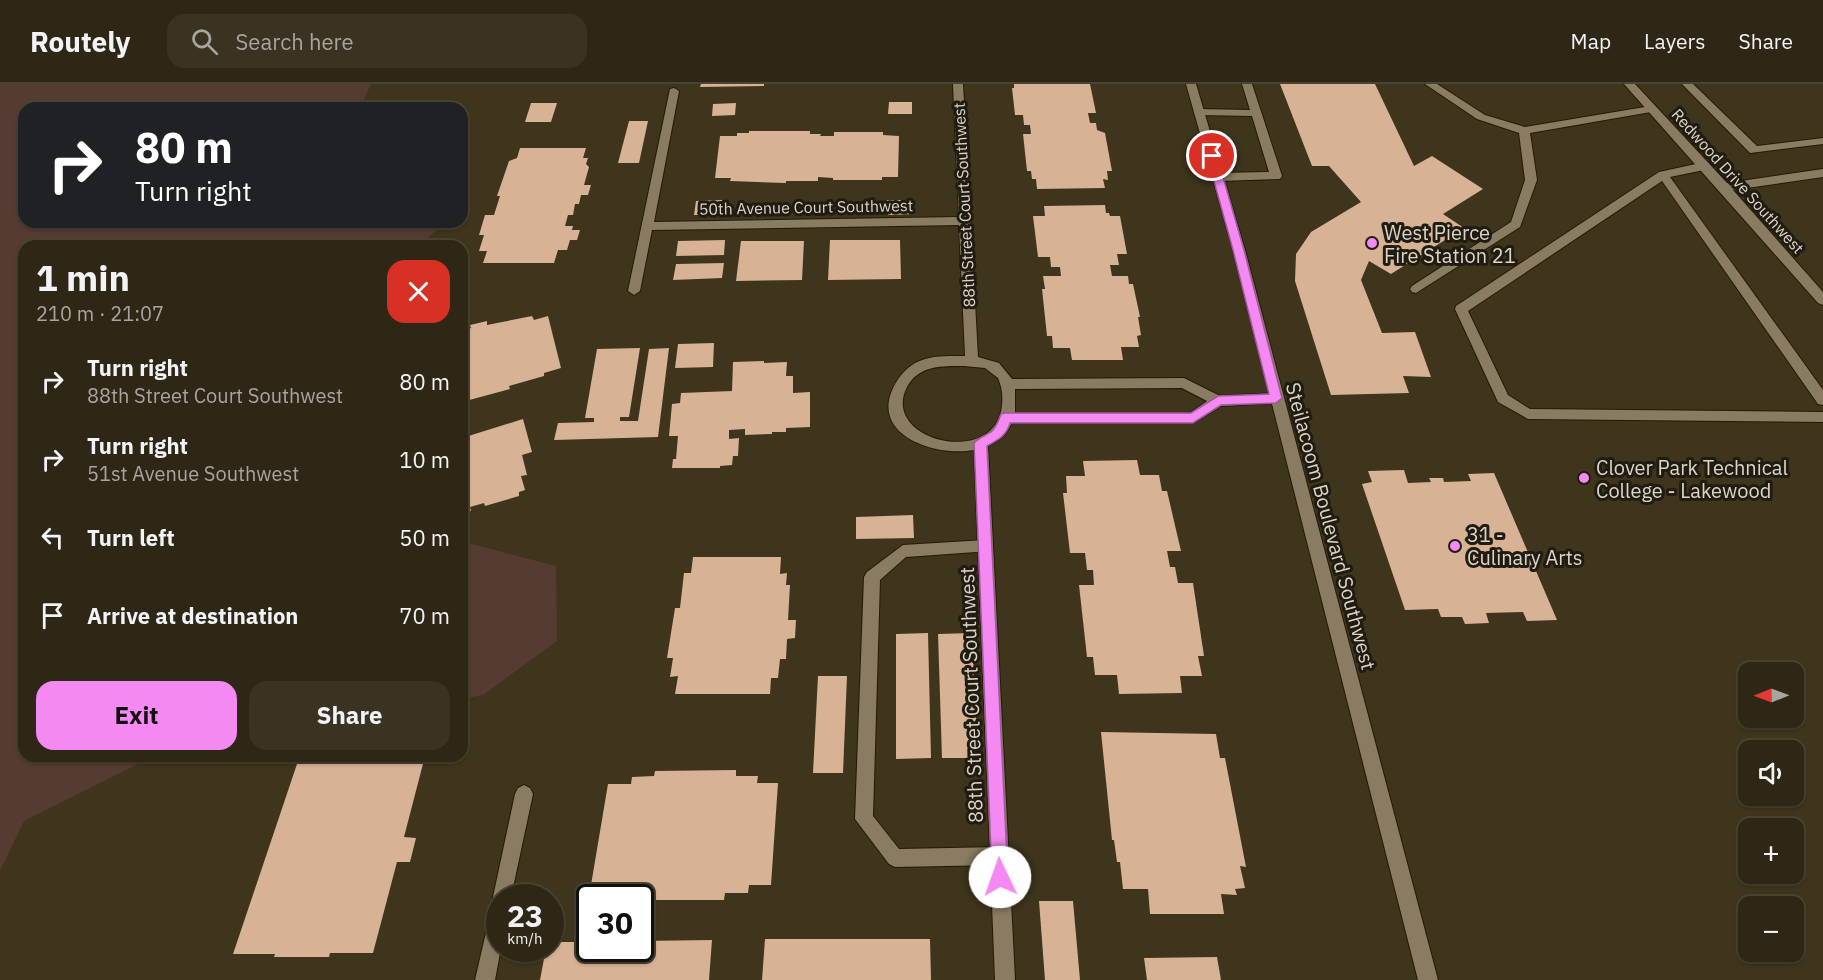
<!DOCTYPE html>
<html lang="en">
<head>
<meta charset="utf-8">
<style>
	body { margin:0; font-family:"IBM Plex Sans",sans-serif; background:#3b3322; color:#f1f3f6; height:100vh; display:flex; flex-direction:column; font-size:22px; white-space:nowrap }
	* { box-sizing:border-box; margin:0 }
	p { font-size:20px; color:#a7a5a0 }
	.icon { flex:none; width:33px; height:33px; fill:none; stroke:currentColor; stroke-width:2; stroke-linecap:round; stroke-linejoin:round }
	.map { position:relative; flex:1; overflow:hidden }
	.panel { position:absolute; left:18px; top:156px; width:450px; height:522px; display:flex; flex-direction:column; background:#2f2715; border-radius:18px; box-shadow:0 2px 4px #0004,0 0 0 2px #4a4434 }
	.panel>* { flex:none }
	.banner { position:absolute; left:18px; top:18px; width:450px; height:126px; border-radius:18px; box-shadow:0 2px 4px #0004,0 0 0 2px #4a4434; background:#202124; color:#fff; overflow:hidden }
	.needle { width:39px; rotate:269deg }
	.tools { position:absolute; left:1738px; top:578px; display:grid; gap:12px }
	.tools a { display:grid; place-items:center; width:66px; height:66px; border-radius:12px; background:#2f2715; box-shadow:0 2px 4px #0004,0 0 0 2px #4a4434; font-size:30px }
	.speed { position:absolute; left:486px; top:800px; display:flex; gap:12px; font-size:30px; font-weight:700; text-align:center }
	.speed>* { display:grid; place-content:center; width:78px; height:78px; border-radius:50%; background:#2f2715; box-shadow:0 2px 4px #0004,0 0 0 2px #4a4434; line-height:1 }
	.speed small { font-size:15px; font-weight:400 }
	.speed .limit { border:3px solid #111; border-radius:9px; background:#fff; color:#111 }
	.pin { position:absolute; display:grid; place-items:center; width:51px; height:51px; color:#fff; margin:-26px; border:3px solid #fff; border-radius:50%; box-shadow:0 2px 6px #0007 }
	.me { position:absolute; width:66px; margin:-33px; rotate:357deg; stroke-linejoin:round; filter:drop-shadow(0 0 4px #0008) }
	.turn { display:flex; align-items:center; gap:21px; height:126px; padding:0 18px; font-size:27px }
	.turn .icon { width:78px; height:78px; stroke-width:2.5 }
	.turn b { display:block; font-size:42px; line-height:51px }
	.round { display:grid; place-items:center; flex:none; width:63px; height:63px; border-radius:18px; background:#3b3322 }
	.overview { display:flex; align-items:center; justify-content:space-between; height:102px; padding:0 18px }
	h1 { font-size:36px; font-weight:800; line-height:45px }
	.action { display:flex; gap:12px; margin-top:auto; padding:12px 18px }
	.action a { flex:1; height:69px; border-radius:18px; background:#f389f1; color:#111; font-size:24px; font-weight:800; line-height:69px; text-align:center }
	.action a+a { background:#3b3322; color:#f1f3f6 }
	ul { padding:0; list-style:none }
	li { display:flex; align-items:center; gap:18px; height:78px; padding:0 18px }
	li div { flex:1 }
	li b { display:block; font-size:22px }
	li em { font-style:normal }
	header { display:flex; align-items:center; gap:36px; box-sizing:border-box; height:84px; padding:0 30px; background:#2f2715; border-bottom:2px solid #4a4434 }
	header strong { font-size:28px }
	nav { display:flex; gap:33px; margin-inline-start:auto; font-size:21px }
	.search { width:420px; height:54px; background:#3b3322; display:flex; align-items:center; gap:15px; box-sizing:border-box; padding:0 21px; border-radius:18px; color:#a7a5a0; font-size:22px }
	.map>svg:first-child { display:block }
	.green { fill:#563b32 }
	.building { fill:#d7b294 }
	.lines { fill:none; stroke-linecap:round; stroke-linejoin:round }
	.service-casing { stroke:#251b04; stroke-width:2 }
	.minor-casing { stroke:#251b04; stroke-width:2 }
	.secondary-casing { stroke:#251b04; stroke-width:2 }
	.service { fill:#897c62; fill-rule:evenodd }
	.minor { fill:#897c62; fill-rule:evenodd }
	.secondary { fill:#897c62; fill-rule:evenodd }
	.route { fill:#f389f1; stroke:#9e599d; stroke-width:1.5 }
	.poi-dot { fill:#f389f1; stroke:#211c11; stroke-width:2 }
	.labels { text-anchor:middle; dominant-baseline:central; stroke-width:6; stroke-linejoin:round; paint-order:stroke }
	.far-street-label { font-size:16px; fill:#dcd5c7; stroke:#211c11 }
	.poi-label { font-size:20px; fill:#dcd5c7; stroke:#211c11; text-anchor:start }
	.street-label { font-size:20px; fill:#dcd5c7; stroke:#211c11 }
</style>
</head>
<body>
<header>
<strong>Routely</strong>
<div class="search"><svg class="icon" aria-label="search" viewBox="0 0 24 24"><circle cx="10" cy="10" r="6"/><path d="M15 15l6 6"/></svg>Search here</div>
<nav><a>Map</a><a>Layers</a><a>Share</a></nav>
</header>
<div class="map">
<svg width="1823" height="896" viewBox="0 0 1823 896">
	<rect width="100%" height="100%" fill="#3f341c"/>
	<g class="green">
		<path d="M0 0H371L360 24H24V138H441L437 146 417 162H24V672H154L24 737 0 787Z"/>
		<path d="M462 459H468L556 482 557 557 483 611 462 615Z"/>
	</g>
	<g class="building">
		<path d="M701 0H764V2L700 3Z"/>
		<path d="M1014 0H1090L1096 29H1088L1090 39H1096L1097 46 1105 49 1112 87H1107L1108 96 1103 95 1105 104 1037 105 1036 95H1032L1031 87H1027L1023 50H1031L1030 41H1024L1023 31H1015L1012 4H1014Z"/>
		<path d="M1280 0H1375L1414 82 1432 72 1483 105 1443 130 1464 144 1391 190 1369 177 1361 196 1382 249 1415 248 1431 293 1403 292 1409 309 1331 311 1295 197 1296 170 1311 148 1361 118 1329 82H1312Z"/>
		<path d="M889 18H912V30H888Z"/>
		<path d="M531 19H557L551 38H525Z"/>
		<path d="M736 19 735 31 712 32 713 20Z"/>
		<path d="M629 37H648L639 79H618Z"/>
		<path d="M749 47H810V50H821L820 52H834V48H883V51L899 52 898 93H882V96H833V94L818 93V97H786V99L730 97 731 94H715L720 52H737V49H749Z"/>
		<path d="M520 64H586L583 74H588L586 80 589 83 584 101H591L588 111H581L579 120H575L573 131H568L565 142H573L572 146H580L577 156H570L567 166H558L554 179H483L487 167H479L484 151H479L485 131H494L500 112H497L509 77 517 74Z"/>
		<path d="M722 116 719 131H694L696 117Z"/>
		<path d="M887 116H913V130L888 131Z"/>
		<path d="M1105 121 1106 129H1109L1110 132H1120L1127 170H1117L1119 181H1110L1112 192H1128L1129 200H1133L1140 233H1138L1141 251 1137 252 1139 263H1121L1123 276H1072L1070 264H1053L1052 252H1047L1042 205H1045L1043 192H1061L1060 183H1051L1050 173H1038L1033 132H1045L1044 122Z"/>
		<path d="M725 156 724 171 676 172 678 157Z"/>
		<path d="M830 156H900L901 195 828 196Z"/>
		<path d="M741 157H804L802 196 736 197Z"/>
		<path d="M724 179 722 194 673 196 676 180Z"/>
		<path d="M532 232 534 236 548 232 561 284 544 289V292L509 302 510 305 462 318V247L471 244 470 241 487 237V241Z"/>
		<path d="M714 259 713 283 675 284 678 260Z"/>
		<path d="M640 264 629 333H620V337H638L649 265 669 264 658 353 554 356 558 339 594 338V334H585L597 265Z"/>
		<path d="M764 277V279L787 278 786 292H793V309L810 308V343L786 344V348H772V350L745 351V345L729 346V355L739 354 738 372H733L732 381 720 382V384H672L673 375H676L678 352H669L672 320 680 319 681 309 732 307 733 278Z"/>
		<path d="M523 335 532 368 522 371 527 391 521 392 525 406 519 408V412L485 422 484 419 470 423 471 427 462 429V354Z"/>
		<path d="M1137 376 1140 391H1159L1162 407H1167L1181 467H1167L1170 483H1175L1178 499H1193L1204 572H1198L1202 592H1180L1182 609 1119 610 1117 591H1095L1093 573H1087L1079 501H1094L1093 486H1087L1085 469H1070L1063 409H1067L1066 392H1085L1083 377Z"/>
		<path d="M1404 386 1408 399 1431 398 1429 394H1443L1444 398 1471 397 1468 390 1494 389 1557 536 1527 537 1523 528 1486 529 1489 539 1465 540 1462 533H1441L1438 525 1405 526 1362 400 1372 398 1368 387Z"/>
		<path d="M913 431 914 454 856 455V433Z"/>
		<path d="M693 473H781L780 490 787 489 786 501H790L788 536H796L795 554 787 555 786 575H780L778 594H771L770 610H675L678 592 670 593 673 574H667L675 524H680L684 489H691Z"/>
		<path d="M928 549 931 674 896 675V550Z"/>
		<path d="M972 549 978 674H942L938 550Z"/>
		<path d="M818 592H847L843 689H813Z"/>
		<path d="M1101 648 1216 650 1220 674H1225L1246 783 1240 782 1245 804 1235 805 1237 811 1221 810 1224 830H1150L1148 805H1123L1120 778H1117L1114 756H1112Z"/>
		<path d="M337 674 424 676 404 753 416 754 410 778H397L373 869H330L329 873H274L275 870H233L298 677H336Z"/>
		<path d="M736 686V692H758L757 699H778L771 801H749L748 809H725L724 816H640V813H634L635 810H612L613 802 591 801 608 700H631L632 693 654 692 655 687Z"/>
		<path d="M1039 817H1073L1080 896H1045Z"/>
		<path d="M765 855H930L931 896H762Z"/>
		<path d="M712 856 709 896H540L546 864H550V858H590V864H640V857Z"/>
		<path d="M1217 873 1221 896H1147L1144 874Z"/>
	</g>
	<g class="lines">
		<g class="service-casing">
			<g id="service">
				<path d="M1242 0H1252L1282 92 1280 95 1218 97 1212 93 1218 89 1269 88 1252 32 1199 31 1194 28 1199 25 1250 26Z"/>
				<path d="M1425 0H1437L1485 31 1525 43 1651 22 1656 25 1651 28 1530 49 1537 96 1520 143 1416 209 1412 208 1410 205 1412 202 1511 138 1525 96 1519 49 1477 35Z"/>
				<path d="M1682 0H1693L1757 62 1823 54V60L1750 69Z"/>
				<path d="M1705 78 1709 79V85L1670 93 1823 306V321L1818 320 1662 97 1468 227 1508 311 1530 325 1823 328V338L1528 335 1498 318 1455 225 1456 222 1659 88Z"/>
				<path d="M985 456 990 457 993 462 990 467 906 473 880 496 873 732 899 765 999 763 1005 766 1008 772 1005 778 999 781 895 783 889 780 855 735 864 493 867 488 903 461Z"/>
			</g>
		</g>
		<g class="minor-casing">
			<g id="minor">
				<path d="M953 0H963L978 273 999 279 1012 295 1184 294 1220 312 1276 309 1283 314 1276 319 1221 322 1193 339H1012L1003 353 988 362 1015 896H995L974 366C939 373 870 353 893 304 898 294 905 285 915 279 930 271 948 272 965 272L959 141 652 146 640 207 634 211 628 207 670 5 674 4 679 7 654 138 959 133ZM964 282 985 284 998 294C1002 303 1003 312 1002 321 997 385 879 357 907 303 919 281 942 282 964 282ZM1182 304 1207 317 1190 329H1015V305Z"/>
				<path d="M1624 0H1635L1727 99 1823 85V93L1733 106 1823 208V221L1818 219Z"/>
				<path d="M524 701 530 704 533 710 511 813H500V864H501L495 896H475L491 827 495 820 493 813 515 710 518 704Z"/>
			</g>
		</g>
		<g class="secondary-casing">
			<path id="secondary" d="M1186 0H1196L1245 166 1438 896H1418L1233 166Z"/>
		</g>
		<use href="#service" class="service"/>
		<use href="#minor" class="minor"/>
		<use href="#secondary" class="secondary"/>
	</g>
	<path class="route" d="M1212 68 1217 72 1244 166 1282 314 1276 319 1221 321 1193 339H1010C1007 351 998 356 987 362L1008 793 1006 799 1000 801 994 799 992 793 974 359C979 353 985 352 991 348 997 343 998 337 1001 330L1005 329H1191L1218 312 1269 310 1233 166 1207 72Z"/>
	<g class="poi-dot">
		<circle cx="1372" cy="159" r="6"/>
		<circle cx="1584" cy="394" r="6"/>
		<circle cx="1455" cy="462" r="6"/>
	</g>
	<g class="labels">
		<g class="far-street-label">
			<text transform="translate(1738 97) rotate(48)">Redwood Drive Southwest</text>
			<text transform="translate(964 121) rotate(-93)">88th Street Court Southwest</text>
			<text transform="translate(806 123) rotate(-1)">50th Avenue Court Southwest</text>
		</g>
		<g class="poi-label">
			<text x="1384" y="148">West Pierce<tspan x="1384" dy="23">Fire Station 21</tspan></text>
			<text x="1596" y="383">Clover Park Technical<tspan x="1596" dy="23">College - Lakewood</tspan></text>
			<text x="1467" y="450">31 -<tspan x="1467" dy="23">Culinary Arts</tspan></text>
		</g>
		<g class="street-label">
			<text transform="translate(1331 442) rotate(75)">Steilacoom Boulevard Southwest</text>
			<text transform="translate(971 611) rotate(-92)">88th Street Court Southwest</text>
		</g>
	</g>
</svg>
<div class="tools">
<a><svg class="needle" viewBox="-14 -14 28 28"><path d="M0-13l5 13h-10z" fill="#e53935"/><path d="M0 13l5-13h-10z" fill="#a7a5a0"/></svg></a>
<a><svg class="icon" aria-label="sound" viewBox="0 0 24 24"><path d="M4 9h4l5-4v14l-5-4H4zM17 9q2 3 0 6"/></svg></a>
<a>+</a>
<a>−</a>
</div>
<div class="speed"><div>23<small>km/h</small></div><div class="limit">30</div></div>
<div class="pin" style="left:1212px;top:72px;background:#d93025"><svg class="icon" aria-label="arrive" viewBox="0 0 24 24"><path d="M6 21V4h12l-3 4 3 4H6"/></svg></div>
<svg class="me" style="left:1000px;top:793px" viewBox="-20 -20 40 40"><circle r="19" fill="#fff"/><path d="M0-13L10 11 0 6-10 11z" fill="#f389f1"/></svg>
<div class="banner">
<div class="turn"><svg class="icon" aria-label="right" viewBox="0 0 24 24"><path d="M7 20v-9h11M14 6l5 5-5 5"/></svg><div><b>80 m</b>Turn right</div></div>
</div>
<section class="panel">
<div class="overview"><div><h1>1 min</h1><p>210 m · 21:07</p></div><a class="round" style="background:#d93025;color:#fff"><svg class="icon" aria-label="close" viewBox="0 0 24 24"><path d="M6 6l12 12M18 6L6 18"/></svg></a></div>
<ul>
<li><svg class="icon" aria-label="right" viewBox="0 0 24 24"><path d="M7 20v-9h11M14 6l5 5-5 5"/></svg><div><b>Turn right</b><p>88th Street Court Southwest</p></div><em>80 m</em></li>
<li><svg class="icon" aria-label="right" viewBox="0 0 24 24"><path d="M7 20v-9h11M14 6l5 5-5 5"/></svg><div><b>Turn right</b><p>51st Avenue Southwest</p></div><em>10 m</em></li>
<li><svg class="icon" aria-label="left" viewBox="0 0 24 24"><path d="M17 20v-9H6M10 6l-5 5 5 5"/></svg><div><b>Turn left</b></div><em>50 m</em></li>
<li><svg class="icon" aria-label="arrive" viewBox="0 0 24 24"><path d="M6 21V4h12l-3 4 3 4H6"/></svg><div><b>Arrive at destination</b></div><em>70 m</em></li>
</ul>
<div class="action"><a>Exit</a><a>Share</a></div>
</section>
</div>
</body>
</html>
